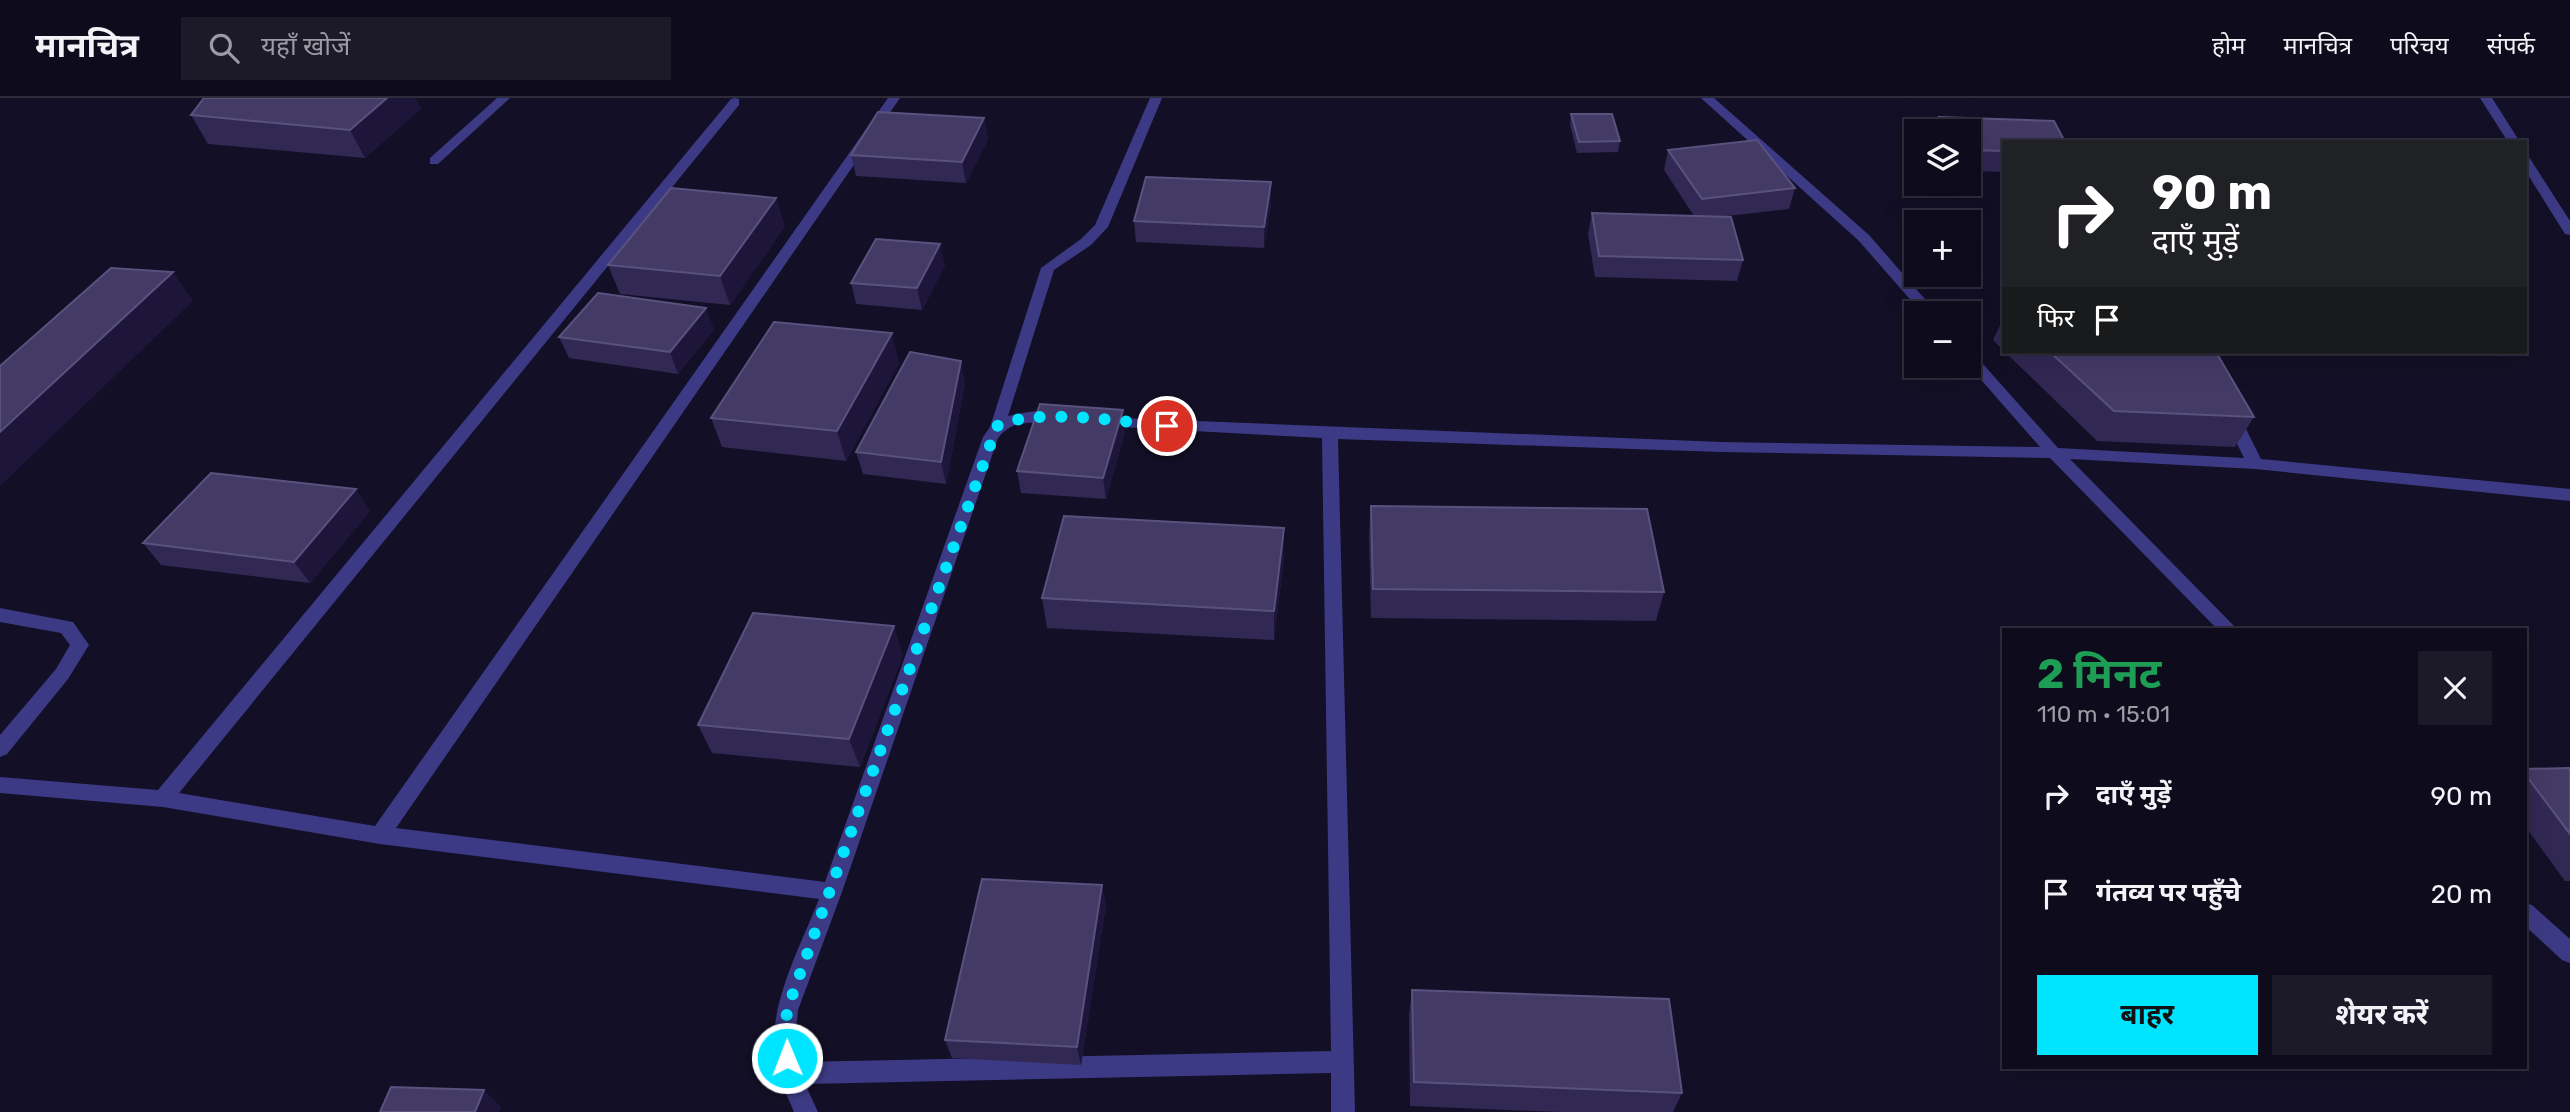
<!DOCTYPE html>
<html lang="hi">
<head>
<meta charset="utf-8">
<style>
	body { margin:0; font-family:Rubik,"Noto Sans Devanagari",sans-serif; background:#1c1929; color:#f1f3f6; height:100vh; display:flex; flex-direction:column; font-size:26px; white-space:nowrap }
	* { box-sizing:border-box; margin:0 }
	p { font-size:23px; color:#9b9ba3 }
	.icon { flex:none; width:38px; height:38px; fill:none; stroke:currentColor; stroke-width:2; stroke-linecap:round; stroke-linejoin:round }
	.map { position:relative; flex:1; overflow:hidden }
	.panel { position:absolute; left:2002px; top:530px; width:525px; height:441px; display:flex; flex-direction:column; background:#0e0b1c; border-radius:0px; box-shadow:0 7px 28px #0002,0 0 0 2px #2e2b3b }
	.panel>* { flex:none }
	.hud { position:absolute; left:2002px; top:42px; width:525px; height:214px; border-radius:0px; box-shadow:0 7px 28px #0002,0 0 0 2px #2e2b3b; background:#202124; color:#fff; overflow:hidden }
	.fabs { position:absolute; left:1904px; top:21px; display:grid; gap:14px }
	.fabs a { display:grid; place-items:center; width:77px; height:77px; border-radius:0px; background:#0e0b1c; box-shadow:0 7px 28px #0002,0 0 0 2px #2e2b3b; font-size:35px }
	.pin { position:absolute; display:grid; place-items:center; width:60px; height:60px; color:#fff; margin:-30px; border:4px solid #fff; border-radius:50%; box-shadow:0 2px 7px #0007 }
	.me { position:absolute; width:77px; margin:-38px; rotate:359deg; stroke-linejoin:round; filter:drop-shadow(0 0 5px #0008) }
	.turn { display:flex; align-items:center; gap:24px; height:147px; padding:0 35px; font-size:32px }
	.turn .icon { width:91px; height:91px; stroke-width:2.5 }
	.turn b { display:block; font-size:49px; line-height:60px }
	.then { display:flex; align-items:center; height:66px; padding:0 35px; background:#0003; gap:14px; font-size:26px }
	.round { display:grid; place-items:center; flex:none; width:74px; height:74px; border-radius:0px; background:#1c1929 }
	.headline { display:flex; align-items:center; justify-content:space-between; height:119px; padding:0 35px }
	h1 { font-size:42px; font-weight:700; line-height:52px; color:#1e9e55 }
	.primary-button { display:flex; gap:14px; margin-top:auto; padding:14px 35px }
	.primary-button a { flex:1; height:80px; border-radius:0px; background:#00e5ff; color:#111; font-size:28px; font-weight:700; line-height:80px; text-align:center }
	.primary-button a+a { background:#1c1929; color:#f1f3f6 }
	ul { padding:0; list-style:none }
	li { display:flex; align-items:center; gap:21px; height:98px; padding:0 35px }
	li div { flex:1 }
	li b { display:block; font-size:26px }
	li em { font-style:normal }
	header { display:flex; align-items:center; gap:42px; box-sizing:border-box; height:98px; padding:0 35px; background:#0e0b1c; border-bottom:2px solid #2e2b3b }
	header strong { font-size:33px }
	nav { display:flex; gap:38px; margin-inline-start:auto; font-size:24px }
	.search { width:490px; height:63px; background:#1c1929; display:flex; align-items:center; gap:18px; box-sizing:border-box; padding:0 24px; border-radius:0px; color:#9b9ba3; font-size:26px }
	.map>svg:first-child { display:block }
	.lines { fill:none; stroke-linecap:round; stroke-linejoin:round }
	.minor { fill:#3d3a85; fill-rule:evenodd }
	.wall { fill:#312854 }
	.shaded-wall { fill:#1d163a }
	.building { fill:#433a66; stroke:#5a527e; stroke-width:2 }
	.route { stroke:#00e5ff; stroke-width:12; stroke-dasharray:0 21.6 }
</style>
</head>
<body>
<header>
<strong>मानचित्र</strong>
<div class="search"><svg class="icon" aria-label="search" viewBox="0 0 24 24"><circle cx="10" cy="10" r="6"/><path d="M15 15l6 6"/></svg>यहाँ खोजें</div>
<nav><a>होम</a><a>मानचित्र</a><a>परिचय</a><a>संपर्क</a></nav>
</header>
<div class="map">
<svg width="2570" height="1014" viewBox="0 0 2570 1014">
	<rect width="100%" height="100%" fill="#130f26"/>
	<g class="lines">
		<g class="minor">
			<path d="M497 0H510L438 66H430V60Z"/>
			<path d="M735 0 739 1V7L179 695 375 728 888 0H900L396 730 825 784 983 339 990 329 1041 170 1081 141 1095 127 1150 0H1162L1108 129 1091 147 1054 172 1008 318C1024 314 1055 308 1068 320 1053 335 1021 311 998 340L842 794 798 912 795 944 798 964 1331 953 1322 340 1101 328 1096 327 1093 323 1096 319 1721 344 2040 349 1969 268V254L1974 256 2058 350 2244 360 2224 319 2232 314 2240 319 2261 361 2570 391V403L2255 371 2070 361 2238 532H2218L2050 360 1721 354 1338 341 1355 1014H1331V975L805 986 818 1014H794C789 1001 781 987 777 974 763 915 798 855 819 801L380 746 163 709 0 695V679L158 692 731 1Z"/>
			<path d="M1701 0H1714L1869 137 1937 215H1922L1859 143Z"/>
			<path d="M2480 0H2492L2520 44H2508Z"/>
			<path d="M2525 58 2529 59 2570 123V137L2565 136 2525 72Z"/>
			<path d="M0 510 73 524 89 547 68 581 7 656 0 659V637L56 571 70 547 61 535 0 524Z"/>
			<path d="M2525 805 2532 807 2570 841V865L2562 862 2525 828Z"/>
		</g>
	</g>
	<g class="wall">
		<path d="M421 10 365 60 208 46 191 17Z"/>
		<path d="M1571 16 1620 43 1618 54 1577 55 1570 27Z"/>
		<path d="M1939 19 2004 44V74L1969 73V33H1934Z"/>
		<path d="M984 20 988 41 966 85 856 78 851 57Z"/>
		<path d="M1668 52 1795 90 1789 111 1727 118 1743 162 1737 183 1595 179 1588 136 1592 115 1694 118 1664 72Z"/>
		<path d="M1271 84V105L1264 150 1136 144 1134 123Z"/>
		<path d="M785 128 730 207 620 196 608 167Z"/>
		<path d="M945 167 922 212 856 206 851 185Z"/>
		<path d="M2004 219V253L1993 242Z"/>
		<path d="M714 231 678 276 569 260 559 239Z"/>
		<path d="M2005 254H2216L2254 319 2235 349 2097 343Z"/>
		<path d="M899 265 846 363 722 349 711 320Z"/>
		<path d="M965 285 946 386 863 376 856 354Z"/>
		<path d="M1125 334 1106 401 1021 395 1017 373Z"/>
		<path d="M1371 408 1664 494 1656 523 1371 520 1369 438Z"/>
		<path d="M370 413 310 485 161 467 143 445Z"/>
		<path d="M1284 459 1274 542 1047 530 1042 500Z"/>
		<path d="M903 557 860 669 712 655 698 627Z"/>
		<path d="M2570 670V783H2565L2525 728V671Z"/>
		<path d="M1106 806 1081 967 952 960 945 942Z"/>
		<path d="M1412 892 1682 995 1673 1014H1560L1410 1008 1409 917Z"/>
	</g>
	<g class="shaded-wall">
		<path d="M387 0H416L421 10 365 60 350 32Z"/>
		<path d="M984 20 988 41 966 85 962 64Z"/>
		<path d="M1271 84V105L1264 150V129Z"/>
		<path d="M776 100 785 128 730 207 720 178Z"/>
		<path d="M940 146 945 167 922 212 917 190Z"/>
		<path d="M173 174 193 203 0 388V334Z"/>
		<path d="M706 210 714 231 678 276 670 254Z"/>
		<path d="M892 235 899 265 846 363 837 333Z"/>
		<path d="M961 263 965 285 946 386 941 364Z"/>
		<path d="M1123 312 1125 334 1106 401 1103 380Z"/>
		<path d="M356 391 370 413 310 485 294 464Z"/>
		<path d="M1284 430V459L1274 542V513Z"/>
		<path d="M894 528 903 557 860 669 849 641Z"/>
		<path d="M1102 787 1106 806 1081 967 1077 949Z"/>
		<path d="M484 992 501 1009 499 1014H475Z"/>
	</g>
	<g class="building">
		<path d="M204 0H387L350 32 191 17Z"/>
		<path d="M878 14 984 20 962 64 851 57Z"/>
		<path d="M1571 16H1612L1620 43 1579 44Z"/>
		<path d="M1939 19 2054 23 2065 44H2004V53L1969 52V33H1946Z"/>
		<path d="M1757 42 1795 90 1702 101 1668 52Z"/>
		<path d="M1146 79 1271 84 1264 129 1134 123Z"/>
		<path d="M671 90 776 100 720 178 608 167Z"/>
		<path d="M1592 115 1731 119 1743 162 1599 158Z"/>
		<path d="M876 141 940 146 917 190 851 185Z"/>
		<path d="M111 170 173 174 0 334V268Z"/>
		<path d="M598 195 706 210 670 254 559 239Z"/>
		<path d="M774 224 892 235 837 333 711 320Z"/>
		<path d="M910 254 961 263 941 364 856 354Z"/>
		<path d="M2050 254H2216L2254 319 2114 313Z"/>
		<path d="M1040 306 1123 312 1103 380 1017 373Z"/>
		<path d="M211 375 356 391 294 464 143 445Z"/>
		<path d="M1371 408 1647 411 1664 494 1373 491Z"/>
		<path d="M1064 418 1284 430 1274 513 1042 500Z"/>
		<path d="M753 515 894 528 849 641 698 627Z"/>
		<path d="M2570 670V736L2525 676V671Z"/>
		<path d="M982 781 1102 787 1077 949 945 942Z"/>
		<path d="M1412 892 1669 901 1682 995 1414 984Z"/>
		<path d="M391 989 484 992 475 1014H380Z"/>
	</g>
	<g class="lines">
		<path class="route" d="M787 960 785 944 787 912 997 328C1037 309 1121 324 1167 328"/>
	</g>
</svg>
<div class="fabs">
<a><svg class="icon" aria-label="layers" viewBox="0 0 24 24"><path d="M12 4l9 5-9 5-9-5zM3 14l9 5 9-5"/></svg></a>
<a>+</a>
<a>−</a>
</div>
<div class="pin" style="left:1167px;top:328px;background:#d93025"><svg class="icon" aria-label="arrive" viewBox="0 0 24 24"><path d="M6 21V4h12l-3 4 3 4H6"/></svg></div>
<svg class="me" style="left:787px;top:960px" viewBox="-20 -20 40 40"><circle r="17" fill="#00e5ff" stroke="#fff" stroke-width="3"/><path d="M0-11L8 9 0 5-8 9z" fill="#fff"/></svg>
<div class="hud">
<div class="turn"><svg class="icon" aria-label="right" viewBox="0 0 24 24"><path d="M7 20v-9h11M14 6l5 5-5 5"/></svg><div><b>90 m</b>दाएँ मुड़ें</div></div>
<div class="then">फिर<svg class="icon" aria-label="arrive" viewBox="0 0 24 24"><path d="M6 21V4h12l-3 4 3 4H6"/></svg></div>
</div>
<section class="panel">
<div class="headline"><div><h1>2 मिनट</h1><p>110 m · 15:01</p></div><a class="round"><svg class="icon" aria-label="close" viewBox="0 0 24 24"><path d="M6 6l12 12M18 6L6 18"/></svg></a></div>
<ul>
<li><svg class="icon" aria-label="right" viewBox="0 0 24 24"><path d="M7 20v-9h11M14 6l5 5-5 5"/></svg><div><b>दाएँ मुड़ें</b></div><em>90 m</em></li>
<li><svg class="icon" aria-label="arrive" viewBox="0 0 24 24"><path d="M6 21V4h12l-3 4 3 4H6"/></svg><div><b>गंतव्य पर पहुँचे</b></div><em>20 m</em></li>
</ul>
<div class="primary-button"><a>बाहर</a><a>शेयर करें</a></div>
</section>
</div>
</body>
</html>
